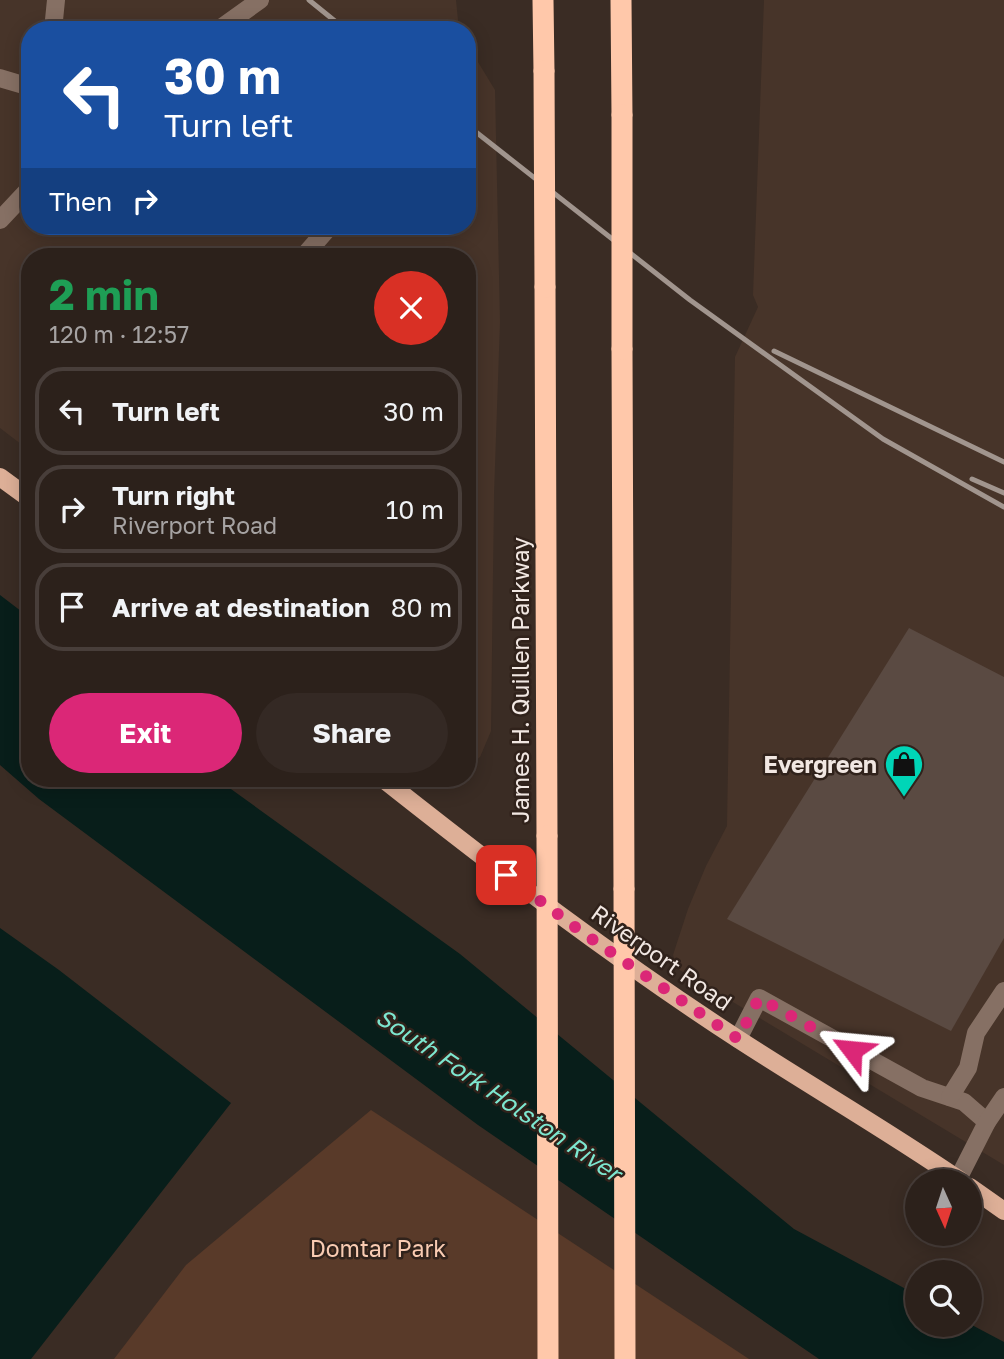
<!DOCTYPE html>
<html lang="en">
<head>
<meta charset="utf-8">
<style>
	body { margin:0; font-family:"Golos Text",sans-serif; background:#342924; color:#f1f3f6; height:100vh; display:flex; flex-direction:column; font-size:26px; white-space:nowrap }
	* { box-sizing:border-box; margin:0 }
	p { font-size:23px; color:#a6a3a3 }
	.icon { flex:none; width:38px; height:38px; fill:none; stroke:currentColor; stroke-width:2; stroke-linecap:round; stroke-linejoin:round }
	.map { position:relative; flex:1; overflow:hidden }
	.details { position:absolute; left:21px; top:248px; width:455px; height:539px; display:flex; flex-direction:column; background:#2c211b; border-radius:28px; box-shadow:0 4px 18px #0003,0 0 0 2px #483e3a }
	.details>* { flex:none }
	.top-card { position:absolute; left:21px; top:21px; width:455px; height:214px; border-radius:28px; box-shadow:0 4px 18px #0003,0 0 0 2px #483e3a; background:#1a4fa0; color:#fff; overflow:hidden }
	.needle { width:46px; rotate:177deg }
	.tools { position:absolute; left:905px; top:1169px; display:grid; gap:14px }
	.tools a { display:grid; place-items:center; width:77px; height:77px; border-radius:50%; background:#2c211b; box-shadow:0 4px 18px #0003,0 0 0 2px #483e3a; font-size:35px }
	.pin { position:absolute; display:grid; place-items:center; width:60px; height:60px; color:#fff; margin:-30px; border-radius:14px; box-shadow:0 4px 10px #0006 }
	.me { position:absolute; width:77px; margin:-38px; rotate:299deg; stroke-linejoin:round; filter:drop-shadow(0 0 5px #0008) }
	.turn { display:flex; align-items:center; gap:24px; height:147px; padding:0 28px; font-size:32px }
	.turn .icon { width:91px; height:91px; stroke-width:2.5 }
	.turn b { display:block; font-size:49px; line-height:60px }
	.then { display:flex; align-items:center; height:66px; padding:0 28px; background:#0003; gap:14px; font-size:26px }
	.round { display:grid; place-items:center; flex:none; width:74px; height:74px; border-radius:37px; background:#342924 }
	.headline { display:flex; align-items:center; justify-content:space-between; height:119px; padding:0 28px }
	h1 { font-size:42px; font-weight:700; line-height:52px; color:#1e9e55 }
	.primary-button { display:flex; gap:14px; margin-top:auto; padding:14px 28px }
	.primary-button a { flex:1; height:80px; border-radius:42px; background:#db2777; color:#fff; font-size:28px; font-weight:700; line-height:80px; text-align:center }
	.primary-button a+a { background:#342924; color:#f1f3f6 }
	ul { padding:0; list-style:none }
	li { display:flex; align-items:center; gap:21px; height:88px; margin:0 14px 10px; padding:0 14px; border:4px solid #483e3a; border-radius:28px }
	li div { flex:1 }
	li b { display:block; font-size:26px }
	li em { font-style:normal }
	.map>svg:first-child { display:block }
	.built { fill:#473429 }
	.green { fill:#593a29 }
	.water { fill:#081e1a }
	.building { fill:#5a4a42 }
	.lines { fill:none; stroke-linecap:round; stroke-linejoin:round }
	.minor { stroke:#867064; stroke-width:18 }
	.major { stroke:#ddaf97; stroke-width:18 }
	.highway { stroke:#ffc8aa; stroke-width:21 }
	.rail { stroke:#a1958e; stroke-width:5 }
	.highway-bridge { stroke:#ffc8aa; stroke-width:21 }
	.route { stroke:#db2777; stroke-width:12; stroke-dasharray:0 21.6 }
	.labels { text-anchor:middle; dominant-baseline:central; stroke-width:5; stroke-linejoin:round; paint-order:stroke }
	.street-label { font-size:23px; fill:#f1e7e2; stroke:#30221b }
	.poi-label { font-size:23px; font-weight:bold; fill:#f1e7e2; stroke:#30221b; text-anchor:end }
	.park-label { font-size:23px; fill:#f9cbb2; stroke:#30221b }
	.water-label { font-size:24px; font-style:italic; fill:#7de6cf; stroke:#30221b }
</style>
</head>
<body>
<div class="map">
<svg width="1004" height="1359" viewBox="0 0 1004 1359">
	<rect width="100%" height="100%" fill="#3a2c24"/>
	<g class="built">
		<path d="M0 0H456L459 30H30V226H467V44L495 90 500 322 494 494 491 731 480 757 467 767V257H30V451L0 428Z"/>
		<path d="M764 0H1004V1165L678 969 673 955 688 909 706 866 727 826 735 357 758 307 753 295Z"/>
	</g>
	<path class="green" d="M371 1110 749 1359H114L186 1265Z"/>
	<g class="water">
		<path d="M0 595 30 618V779H217L460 954 794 1229 917 1295V1325L970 1324 1004 1342V1359H819L478 1125 39 799 0 765Z"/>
		<path d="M0 928 59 970 231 1103 31 1359H0Z"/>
	</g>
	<path class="building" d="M909 628 1004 677V938L951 1031 727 919Z"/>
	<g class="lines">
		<g class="minor">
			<path d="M53 30 56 0"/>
			<path d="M218 30 260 0"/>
			<path d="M0 78 30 87"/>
			<path d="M0 220 30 188"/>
			<path d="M303 257 330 226"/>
			<path d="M738 1039 759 998 922 1088 964 1102 987 1122"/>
			<path d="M950 1097 968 1068 976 1033 1004 991"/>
			<path d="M958 1179 987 1122 1004 1097"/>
		</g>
		<g class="major">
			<path d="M0 477 30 499"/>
			<path d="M383 779C498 870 615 959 738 1039 812 1087 888 1131 961 1181"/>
			<path d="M970 1187 1004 1211"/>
		</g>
		<g class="highway">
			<path d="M543 0 544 71"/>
			<path d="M621 0 622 115"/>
			<path d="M545 287 547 836"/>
			<path d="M622 349 624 889"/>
		</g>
		<g class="rail">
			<path d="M309 0 346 30"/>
			<path d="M467 125 690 300 883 439 1004 507"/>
			<path d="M774 351 1004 462"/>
			<path d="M972 479 1004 493"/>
		</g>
		<g class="highway-bridge">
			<path d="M544 71 545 287"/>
			<path d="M622 115V349"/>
			<path d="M547 836 548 1359"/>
			<path d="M624 889 625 1359"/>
		</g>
	</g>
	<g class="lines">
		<path class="route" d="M506 875 583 933 738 1039 759 998 852 1050"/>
	</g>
	<defs>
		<g id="shop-pin" transform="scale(2.0125)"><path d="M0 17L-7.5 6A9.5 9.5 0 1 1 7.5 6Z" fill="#00d5b7" stroke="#30221b"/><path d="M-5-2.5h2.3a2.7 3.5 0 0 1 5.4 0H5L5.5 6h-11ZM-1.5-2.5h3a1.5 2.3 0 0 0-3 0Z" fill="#111"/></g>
	</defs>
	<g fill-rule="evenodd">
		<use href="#shop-pin" x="904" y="764"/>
	</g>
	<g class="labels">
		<g class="street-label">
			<text transform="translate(520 680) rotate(-90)">James H. Quillen Parkway</text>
			<text transform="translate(662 957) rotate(35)">Riverport Road</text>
		</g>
		<g class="poi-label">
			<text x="877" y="764">Evergreen</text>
		</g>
		<g class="park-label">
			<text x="378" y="1248">Domtar Park</text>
		</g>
		<g class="water-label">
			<text transform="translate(499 1094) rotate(34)">South Fork Holston River</text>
		</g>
	</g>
</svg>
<div class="tools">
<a><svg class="needle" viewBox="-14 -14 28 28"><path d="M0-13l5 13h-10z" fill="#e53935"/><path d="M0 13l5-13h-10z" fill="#a6a3a3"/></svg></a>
<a><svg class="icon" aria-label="search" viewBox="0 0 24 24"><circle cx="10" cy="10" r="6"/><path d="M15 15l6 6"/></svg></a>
</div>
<div class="pin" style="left:506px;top:875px;background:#d93025"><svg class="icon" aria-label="arrive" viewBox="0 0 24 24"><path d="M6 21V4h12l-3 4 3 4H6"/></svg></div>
<svg class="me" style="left:852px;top:1050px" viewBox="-20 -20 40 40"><path d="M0-17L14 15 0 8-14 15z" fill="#db2777" stroke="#fff" stroke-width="4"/></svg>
<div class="top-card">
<div class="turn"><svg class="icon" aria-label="left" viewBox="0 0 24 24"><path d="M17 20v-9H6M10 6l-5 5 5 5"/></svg><div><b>30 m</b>Turn left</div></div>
<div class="then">Then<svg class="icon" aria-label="right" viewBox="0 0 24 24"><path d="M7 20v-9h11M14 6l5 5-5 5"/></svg></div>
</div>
<section class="details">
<div class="headline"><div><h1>2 min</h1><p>120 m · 12:57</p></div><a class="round" style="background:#d93025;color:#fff"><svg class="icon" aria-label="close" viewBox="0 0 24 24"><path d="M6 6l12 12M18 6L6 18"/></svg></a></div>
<ul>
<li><svg class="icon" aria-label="left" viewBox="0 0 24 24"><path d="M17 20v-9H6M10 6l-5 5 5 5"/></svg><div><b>Turn left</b></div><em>30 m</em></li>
<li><svg class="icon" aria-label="right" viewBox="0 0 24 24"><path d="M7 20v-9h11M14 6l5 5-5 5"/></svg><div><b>Turn right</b><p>Riverport Road</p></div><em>10 m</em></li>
<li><svg class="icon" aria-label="arrive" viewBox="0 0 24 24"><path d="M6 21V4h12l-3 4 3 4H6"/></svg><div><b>Arrive at destination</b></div><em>80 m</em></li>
</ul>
<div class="primary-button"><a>Exit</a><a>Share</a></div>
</section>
</div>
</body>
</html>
